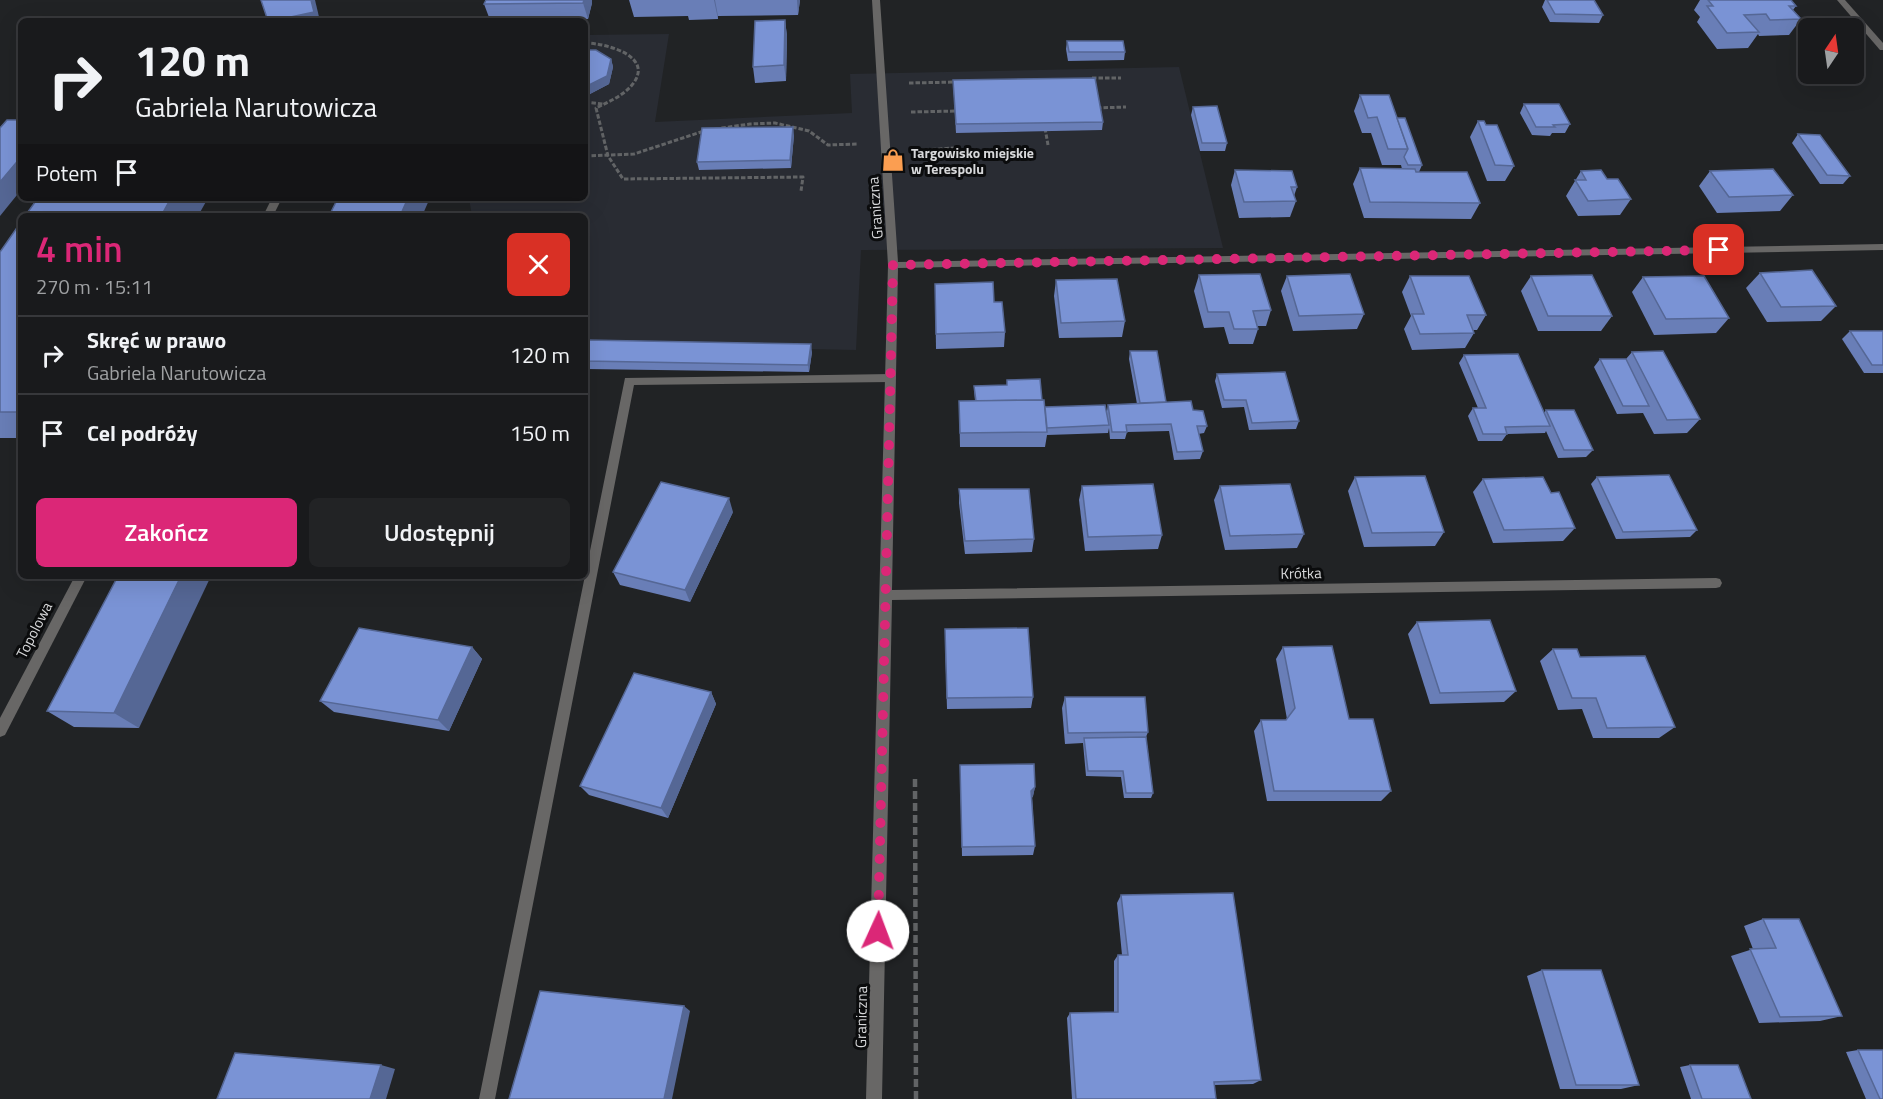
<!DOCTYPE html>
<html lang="pl">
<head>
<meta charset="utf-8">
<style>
	body { margin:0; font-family:"Titillium Web",sans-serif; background:#222325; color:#f1f3f6; height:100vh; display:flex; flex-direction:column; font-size:22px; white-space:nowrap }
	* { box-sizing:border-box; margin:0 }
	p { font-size:20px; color:#9fa1a3 }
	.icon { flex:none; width:33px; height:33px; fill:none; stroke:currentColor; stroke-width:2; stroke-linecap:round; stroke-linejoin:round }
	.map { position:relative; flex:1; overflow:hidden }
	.side { position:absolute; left:18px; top:213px; width:570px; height:366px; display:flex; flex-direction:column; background:#191a1c; border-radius:9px; box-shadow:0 6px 24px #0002,0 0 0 2px #37383b }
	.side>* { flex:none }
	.hud { position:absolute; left:18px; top:18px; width:570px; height:183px; border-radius:9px; box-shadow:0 6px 24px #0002,0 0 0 2px #37383b; background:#191a1c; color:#f1f3f6; overflow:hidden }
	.needle { width:39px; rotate:13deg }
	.controls { position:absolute; left:1798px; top:18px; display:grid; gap:12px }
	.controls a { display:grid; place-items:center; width:66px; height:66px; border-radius:9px; background:#191a1c; box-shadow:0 6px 24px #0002,0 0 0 2px #37383b; font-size:30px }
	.pin { position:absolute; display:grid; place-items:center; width:51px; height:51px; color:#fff; margin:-26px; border-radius:12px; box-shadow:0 3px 9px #0006 }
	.me { position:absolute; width:66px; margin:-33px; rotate:2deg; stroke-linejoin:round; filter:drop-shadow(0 0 4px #0008) }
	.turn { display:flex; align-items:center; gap:21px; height:126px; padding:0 18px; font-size:27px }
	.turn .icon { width:78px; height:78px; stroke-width:2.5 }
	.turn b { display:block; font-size:42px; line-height:51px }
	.then { display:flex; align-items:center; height:57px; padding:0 18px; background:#0003; gap:12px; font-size:22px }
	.round { display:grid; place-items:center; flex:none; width:63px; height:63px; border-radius:9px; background:#222325 }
	.summary { display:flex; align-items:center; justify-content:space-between; height:102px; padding:0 18px }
	h1 { font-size:36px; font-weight:600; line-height:45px; color:#db2777 }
	.button { display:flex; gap:12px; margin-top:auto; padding:12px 18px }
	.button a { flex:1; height:69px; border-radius:9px; background:#db2777; color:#fff; font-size:24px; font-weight:600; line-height:69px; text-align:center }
	.button a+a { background:#222325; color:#f1f3f6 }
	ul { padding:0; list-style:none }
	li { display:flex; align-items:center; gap:18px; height:78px; padding:0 18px; border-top:2px solid #37383b }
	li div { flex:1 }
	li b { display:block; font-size:22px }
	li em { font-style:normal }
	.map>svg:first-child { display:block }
	.built { fill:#292c33 }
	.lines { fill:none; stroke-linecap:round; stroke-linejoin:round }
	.path-far1 { stroke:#626466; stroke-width:3; stroke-dasharray:4.5 2; stroke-linecap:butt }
	.path { stroke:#626466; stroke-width:4.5; stroke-dasharray:8 4; stroke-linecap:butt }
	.service { fill:#686766; fill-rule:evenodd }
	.minor { fill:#686766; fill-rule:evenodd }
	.wall { fill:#697eb7 }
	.shaded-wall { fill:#556795 }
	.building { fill:#7a93d5; stroke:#556795; stroke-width:1.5 }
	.route { stroke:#db2777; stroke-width:10; stroke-dasharray:0 18 }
	.labels { text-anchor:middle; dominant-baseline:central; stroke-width:6; stroke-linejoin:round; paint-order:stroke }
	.far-poi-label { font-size:14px; font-weight:bold; fill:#d7d8da; stroke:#0b0c0d; text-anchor:start }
	.street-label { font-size:15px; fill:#d7d8da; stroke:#0b0c0d }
</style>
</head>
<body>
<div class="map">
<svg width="1883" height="1099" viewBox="0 0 1883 1099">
	<rect width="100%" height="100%" fill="#212325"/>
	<path class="built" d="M669 34 655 122 852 113 850 74 1179 67 1223 248 861 250 856 350 585 344V216H472L469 198H585V35Z"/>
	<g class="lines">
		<g class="path-far1">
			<path d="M585 43C605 43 656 56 632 85 623 96 608 102 596 108L608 156 623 179 803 177 801 191"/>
			<path d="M1092 78H1121"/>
			<path d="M909 83 958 82"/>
			<path d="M585 102 603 104"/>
			<path d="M1097 108 1126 107"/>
			<path d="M911 112 958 111"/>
			<path d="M1045 128 1048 145"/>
			<path d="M715 129 750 124 775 123 809 131 828 145 857 144"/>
			<path d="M912 151 954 148"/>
			<path d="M585 156 634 154 704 131"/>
		</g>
		<path class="path" d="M915 779 916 1099"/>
		<path class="service" d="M891 374 896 378 891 382 634 385 495 1099H479L625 378Z"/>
		<g class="minor">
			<path d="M872 0H880L898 262 1883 244V250L898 268 892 590 1716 578 1720 579 1722 583 1720 587 1716 588 892 600 882 1099H866L888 265Z"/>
			<path d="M1837 0H1845L1883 43V50H1880Z"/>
			<path d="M272 198H282L273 216H263Z"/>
			<path d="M75 576H87L5 735 0 737V718Z"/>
		</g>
	</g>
	<g class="wall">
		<path d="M629 0H800L798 15 718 16V19L689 20 688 16 634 17Z"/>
		<path d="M1545 0H1594L1603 15 1599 23 1550 22 1542 7Z"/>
		<path d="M1700 0H1791L1796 6 1793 10 1801 19 1789 35 1759 36 1758 34 1748 48 1717 49 1697 22 1700 17 1694 10Z"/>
		<path d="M592 3 588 19 490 20 484 4Z"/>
		<path d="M785 20 787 36 786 81 755 83 753 67Z"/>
		<path d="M1067 41 1125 52 1124 60 1068 61 1066 49Z"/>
		<path d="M585 50 611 59 613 67 609 84 588 95H585Z"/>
		<path d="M953 80 1103 122 1102 130 956 133Z"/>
		<path d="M1360 95 1397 118 1422 165 1419 172 1480 203 1471 219 1364 218 1353 184 1360 168 1402 169 1401 165H1382L1371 133H1362L1354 111Z"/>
		<path d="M1524 104 1570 124 1565 133H1552L1550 136 1532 135 1520 113Z"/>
		<path d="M1193 107 1227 143 1225 151H1200L1191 115Z"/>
		<path d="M1478 121 1486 125 1514 166 1505 181H1487L1470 137Z"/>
		<path d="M1798 134 1850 176 1843 184H1820L1792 143Z"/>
		<path d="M794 135 791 168 699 170 697 162Z"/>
		<path d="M1235 170 1297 187 1294 196 1296 201 1290 217 1239 218 1231 185Z"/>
		<path d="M1581 171 1607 179 1631 199 1620 215 1578 216 1566 196Z"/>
		<path d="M1710 171 1793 195 1780 211 1717 213 1699 186Z"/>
		<path d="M21 222V438H0V252Z"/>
		<path d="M1760 273 1836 306 1821 321 1767 322 1746 288Z"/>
		<path d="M1199 275 1271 310 1266 326H1257L1258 329 1253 344H1229L1224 327 1204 328 1194 291Z"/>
		<path d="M1287 276 1364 314 1357 329 1293 331 1281 291Z"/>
		<path d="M1410 276 1486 315 1477 330H1473L1474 333 1465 348 1412 350 1404 329 1411 316 1402 292Z"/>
		<path d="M1531 276 1612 316 1601 331H1538L1521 291Z"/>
		<path d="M1643 277 1729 318 1716 333 1654 335 1632 292Z"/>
		<path d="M1056 280 1125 321 1122 337 1059 338 1054 296Z"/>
		<path d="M935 284 994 302 1005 332 1004 347 936 349Z"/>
		<path d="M1850 331H1883V373H1864L1842 339Z"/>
		<path d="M585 340 812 352 809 372 585 369Z"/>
		<path d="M1130 351 1166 403 1193 410 1207 426 1204 433 1198 434 1203 451 1200 459 1174 460 1169 431 1127 432 1125 439H1110L1109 428 1108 433 1047 435 1045 447H960L959 401H975L974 386 1042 400 1045 407 1107 411 1108 405 1137 404 1129 359Z"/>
		<path d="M1632 352 1700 419 1687 433 1654 434 1643 413 1617 414 1594 367 1600 359H1626Z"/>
		<path d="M1464 355 1544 413 1546 410 1593 450 1586 457 1558 458 1546 431 1545 433 1507 434 1502 441H1478L1468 416 1473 408H1478L1459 363Z"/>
		<path d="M1217 374 1299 421 1296 429 1249 430 1244 407 1222 408 1215 381Z"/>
		<path d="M1355 477 1444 532 1435 546 1364 547 1348 491Z"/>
		<path d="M1597 477 1697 530 1690 537 1616 539 1591 484Z"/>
		<path d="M1483 479 1575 528 1563 541 1493 543 1473 492Z"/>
		<path d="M1082 486 1162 535 1158 549 1085 551 1079 500Z"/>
		<path d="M1220 486 1304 534 1297 548 1225 550 1214 500Z"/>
		<path d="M959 489 1034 539 1032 552 965 554 959 503Z"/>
		<path d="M733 512 690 602 620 585 613 572Z"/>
		<path d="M118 576 139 728 74 727 47 711Z"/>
		<path d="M1417 622 1516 691 1504 702 1430 704 1408 634Z"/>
		<path d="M945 641 1033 697 1031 708 947 709Z"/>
		<path d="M472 647 482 659 449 731 334 712 320 701Z"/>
		<path d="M1283 647 1349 719 1391 791 1381 801H1267L1254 731 1261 720H1286L1287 719 1276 659Z"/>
		<path d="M1553 649 1580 657 1675 727 1659 738H1593L1582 709 1558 710 1540 661Z"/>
		<path d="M711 692 716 704 668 818 589 795 580 786Z"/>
		<path d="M1065 697 1148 732 1146 737 1153 793 1151 798H1124L1121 777 1086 776 1083 743 1065 744 1062 708Z"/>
		<path d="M960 765 1035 787 1033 796 1032 798 1035 846 1033 855 962 856Z"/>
		<path d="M1121 895 1261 1080 1253 1084 1214 1085 1216 1099H1072L1067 1018 1070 1013 1114 1012V961L1118 955H1122L1117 903Z"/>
		<path d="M1763 919 1842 1016 1820 1021 1759 1023 1731 956 1753 949 1744 926Z"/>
		<path d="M1542 970 1639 1085 1621 1089H1560L1527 976Z"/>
		<path d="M1858 1050 1883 1099H1866L1846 1052Z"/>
		<path d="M1690 1065 1751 1099H1691L1680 1067Z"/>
	</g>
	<g class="shaded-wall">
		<path d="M311 0H315L320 21H272Z"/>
		<path d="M584 0H592V3L588 19 583 3Z"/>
		<path d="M714 0H715L718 16V19Z"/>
		<path d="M797 0H800L798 15Z"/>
		<path d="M785 20 787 36 786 81 784 65Z"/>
		<path d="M611 59 613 67 609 84 588 95 586 87Z"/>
		<path d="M793 127 794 135 791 168 790 160Z"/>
		<path d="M21 157V190L0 216V182Z"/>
		<path d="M171 198H208L198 216H161Z"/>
		<path d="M408 198H430L422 216H400Z"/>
		<path d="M811 344 812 352 809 372 808 365Z"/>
		<path d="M729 498 733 512 690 602 685 590Z"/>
		<path d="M181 576H211L139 728 114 713Z"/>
		<path d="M472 647 482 659 449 731 438 720Z"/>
		<path d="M711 692 716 704 668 818 661 808Z"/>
		<path d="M1035 787 1033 796 1029 801 1031 791Z"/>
		<path d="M684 1006 690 1011 672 1099H664Z"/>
		<path d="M381 1065 395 1069 386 1099H370Z"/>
	</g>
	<g class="building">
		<path d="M261 0H311L314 12 272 21H268Z"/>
		<path d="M486 0H584L583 3 484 4Z"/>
		<path d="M1547 0H1594L1603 15 1555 14Z"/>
		<path d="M1708 0H1791L1796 6H1789L1801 19 1770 20 1766 14 1744 15 1759 32 1727 33 1707 6H1713Z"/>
		<path d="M785 20 784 65 753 67 755 21Z"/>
		<path d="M1067 41H1123L1125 52H1069Z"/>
		<path d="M585 50H596L611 59 607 76 585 87Z"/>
		<path d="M1095 78 1103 122 956 124 953 80Z"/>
		<path d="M1360 95H1389L1408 149H1388L1377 117 1368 118Z"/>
		<path d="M1524 104H1559L1570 124 1553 125 1555 127H1536Z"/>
		<path d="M1217 106 1227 143H1202L1193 107Z"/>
		<path d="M1397 118H1405L1422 165H1408L1404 157 1408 149Z"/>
		<path d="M7 120H21V157L0 182V128Z"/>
		<path d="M1478 121H1484L1486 125H1497L1514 166 1495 165Z"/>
		<path d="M793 127 790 160 697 162 702 128Z"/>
		<path d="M1798 134 1820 135 1850 176 1827 175Z"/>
		<path d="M1360 168 1415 169 1416 172H1467L1480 203 1370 202Z"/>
		<path d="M1773 169 1793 195 1729 197 1710 171Z"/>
		<path d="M1235 170 1292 171 1297 187H1291L1296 201 1244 202Z"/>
		<path d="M1601 170 1607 179H1618L1631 199 1588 201 1575 180H1586L1581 171Z"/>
		<path d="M38 198H171L161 216H25Z"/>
		<path d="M338 198H408L400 216H329Z"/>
		<path d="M21 222V412H0V252Z"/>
		<path d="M1812 270 1836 306 1781 307 1760 273Z"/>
		<path d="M1260 274 1271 310 1253 311 1258 329H1234L1229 312H1208L1199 275Z"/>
		<path d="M1350 274 1364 314 1299 316 1287 276Z"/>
		<path d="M1592 275 1612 316H1548L1531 276Z"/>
		<path d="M1410 276H1469L1486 315H1467L1474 333 1420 334 1412 314H1424Z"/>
		<path d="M1704 276 1729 318 1666 319 1643 277Z"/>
		<path d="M1117 279 1125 321 1061 323 1056 280Z"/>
		<path d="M993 282 994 302H1002L1005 332 936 334 935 284Z"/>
		<path d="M1850 331H1883V365H1872Z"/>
		<path d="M585 340 811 344 808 365 585 361Z"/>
		<path d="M1130 351H1157L1166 402 1140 403Z"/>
		<path d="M1663 351 1700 419 1667 420 1632 352Z"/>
		<path d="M1518 354 1550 426 1505 427 1507 434H1483L1473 408H1486L1464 355Z"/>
		<path d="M1600 359H1626L1649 406H1623Z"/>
		<path d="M1285 372 1299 421 1252 423 1246 400H1224L1217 374Z"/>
		<path d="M1040 379 1042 400 976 401 974 386 1007 385V380Z"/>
		<path d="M1044 400 1047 432 960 433 959 401Z"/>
		<path d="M1191 401 1193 410 1203 411 1207 426H1197L1203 451 1177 452 1171 424 1126 425 1127 432H1112L1108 405Z"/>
		<path d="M1105 405 1109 425 1047 428 1045 407Z"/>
		<path d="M1546 410H1574L1593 450H1564Z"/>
		<path d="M1669 475 1697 530 1623 532 1597 477Z"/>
		<path d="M1425 476 1444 532 1372 533 1355 477Z"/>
		<path d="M1543 477 1551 493 1559 492 1575 528 1504 530 1483 479Z"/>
		<path d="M661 482 729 498 685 590 613 572Z"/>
		<path d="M1153 484 1162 535 1088 537 1082 486Z"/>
		<path d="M1290 484 1304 534 1230 536 1220 486Z"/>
		<path d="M959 489H1029L1034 539 965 541Z"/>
		<path d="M118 576H181L114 713 47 711Z"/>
		<path d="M1490 620 1516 691 1440 693 1417 622Z"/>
		<path d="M359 628 472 647 438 720 320 701Z"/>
		<path d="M1028 628 1033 697 947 698 945 629Z"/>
		<path d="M1332 646 1349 719H1373L1391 791H1274L1261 720H1286L1295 708 1283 647Z"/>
		<path d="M1553 649H1577L1580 657 1645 656 1675 727 1607 728 1596 698H1572Z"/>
		<path d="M634 673 711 692 661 808 580 786Z"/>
		<path d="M1065 697H1145L1148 732 1068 733Z"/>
		<path d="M1146 737 1153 793H1126L1123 771H1088L1084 738Z"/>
		<path d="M1034 764 1035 787 1031 791 1035 846 962 847 960 765Z"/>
		<path d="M1233 893 1261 1080 1214 1082 1216 1099H1076L1070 1013 1118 1012V955H1128L1121 895Z"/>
		<path d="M1763 919H1799L1842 1016 1780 1017 1750 949 1776 948Z"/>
		<path d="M1542 970H1601L1639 1085H1576Z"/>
		<path d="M540 991 684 1006 664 1099H509Z"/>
		<path d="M1858 1050H1883V1099H1880Z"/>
		<path d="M235 1053 381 1065 370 1099H217Z"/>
		<path d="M1690 1065H1738L1751 1099H1702Z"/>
	</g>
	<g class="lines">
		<path class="route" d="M878 931 893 265 1719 250"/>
	</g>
	<defs>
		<g id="shop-bare" transform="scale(1.8)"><path d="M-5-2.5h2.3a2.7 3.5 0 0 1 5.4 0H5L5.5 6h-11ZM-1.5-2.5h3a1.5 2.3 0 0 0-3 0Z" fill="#fb9e51" stroke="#0b0c0d" stroke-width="2.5" paint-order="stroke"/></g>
	</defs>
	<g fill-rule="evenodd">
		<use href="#shop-bare" x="893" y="160"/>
	</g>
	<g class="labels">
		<g class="far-poi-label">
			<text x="911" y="152">Targowisko miejskie<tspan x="911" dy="16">w Terespolu</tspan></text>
		</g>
		<g class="street-label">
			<text transform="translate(875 208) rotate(-94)">Graniczna</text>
			<text transform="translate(1301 573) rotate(-1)">Krótka</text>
			<text transform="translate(34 630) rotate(-63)">Topolowa</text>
			<text transform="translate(861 1017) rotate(-89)">Graniczna</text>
		</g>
	</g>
</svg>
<div class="controls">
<a><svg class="needle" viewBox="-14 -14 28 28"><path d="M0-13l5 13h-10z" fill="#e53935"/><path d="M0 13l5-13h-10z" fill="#9fa1a3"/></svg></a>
</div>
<div class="pin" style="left:1719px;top:250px;background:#d93025"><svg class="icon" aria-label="arrive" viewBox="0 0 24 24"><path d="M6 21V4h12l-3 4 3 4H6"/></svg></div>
<svg class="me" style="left:878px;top:931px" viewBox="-20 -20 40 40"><circle r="19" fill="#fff"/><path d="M0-13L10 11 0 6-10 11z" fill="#db2777"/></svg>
<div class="hud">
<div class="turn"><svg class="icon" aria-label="right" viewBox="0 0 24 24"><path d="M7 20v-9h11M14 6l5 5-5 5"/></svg><div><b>120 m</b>Gabriela Narutowicza</div></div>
<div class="then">Potem<svg class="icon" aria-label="arrive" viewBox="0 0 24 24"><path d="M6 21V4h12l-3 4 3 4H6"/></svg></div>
</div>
<section class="side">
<div class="summary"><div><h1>4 min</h1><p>270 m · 15:11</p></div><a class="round" style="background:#d93025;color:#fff"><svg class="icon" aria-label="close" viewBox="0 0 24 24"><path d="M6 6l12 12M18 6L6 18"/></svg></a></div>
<ul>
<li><svg class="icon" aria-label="right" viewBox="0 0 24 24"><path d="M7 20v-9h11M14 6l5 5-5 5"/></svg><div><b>Skręć w prawo</b><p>Gabriela Narutowicza</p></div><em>120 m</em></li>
<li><svg class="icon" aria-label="arrive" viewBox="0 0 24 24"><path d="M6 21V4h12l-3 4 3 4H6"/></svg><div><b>Cel podróży</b></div><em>150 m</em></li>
</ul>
<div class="button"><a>Zakończ</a><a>Udostępnij</a></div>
</section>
</div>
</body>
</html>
